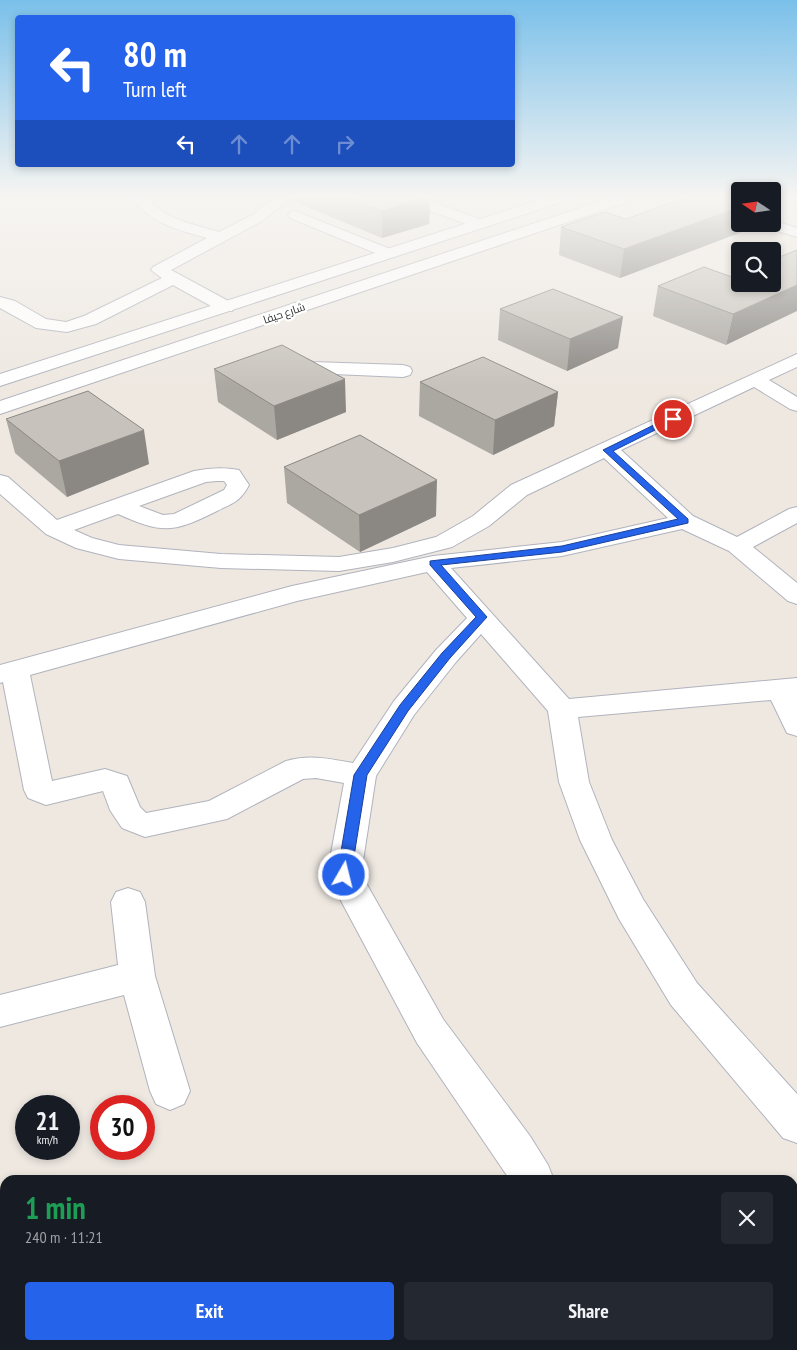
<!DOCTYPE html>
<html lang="en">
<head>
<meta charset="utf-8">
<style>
	body { margin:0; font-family:"PT Sans Narrow",Cairo,sans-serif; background:#242831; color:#f1f3f6; height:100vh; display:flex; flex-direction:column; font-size:19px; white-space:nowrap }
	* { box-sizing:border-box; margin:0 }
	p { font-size:16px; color:#9ea1a6 }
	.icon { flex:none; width:28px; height:28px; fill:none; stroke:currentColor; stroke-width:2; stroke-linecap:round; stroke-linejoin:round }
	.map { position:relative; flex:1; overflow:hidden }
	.drawer { position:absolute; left:0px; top:1175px; width:798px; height:175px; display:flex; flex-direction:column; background:#171b24; border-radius:15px 15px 0 0; box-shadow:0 2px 8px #0003 }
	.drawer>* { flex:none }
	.guide { position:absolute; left:15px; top:15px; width:500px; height:152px; border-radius:5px; box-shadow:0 2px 8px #0003; background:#2563eb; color:#fff; overflow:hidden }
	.needle { width:32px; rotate:283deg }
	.controls { position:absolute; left:731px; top:182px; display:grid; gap:10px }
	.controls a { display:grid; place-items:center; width:50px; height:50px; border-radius:5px; background:#171b24; box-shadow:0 2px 8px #0003; font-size:25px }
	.speed { position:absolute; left:15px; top:1095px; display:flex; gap:10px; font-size:25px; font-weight:700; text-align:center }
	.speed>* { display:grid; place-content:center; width:65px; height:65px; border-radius:50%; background:#171b24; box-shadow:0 2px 8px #0003; line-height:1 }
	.speed small { font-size:12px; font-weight:400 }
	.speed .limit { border:8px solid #d22; background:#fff; color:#111 }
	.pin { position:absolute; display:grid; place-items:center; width:42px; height:42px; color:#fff; margin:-21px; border:2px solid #fff; border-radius:50%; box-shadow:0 1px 5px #0007 }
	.me { position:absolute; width:55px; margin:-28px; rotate:8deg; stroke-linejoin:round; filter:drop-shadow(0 0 4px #0008) }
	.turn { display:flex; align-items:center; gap:18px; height:105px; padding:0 25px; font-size:22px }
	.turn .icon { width:65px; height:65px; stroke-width:2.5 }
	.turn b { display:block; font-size:35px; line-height:42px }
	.lanes { display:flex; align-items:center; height:48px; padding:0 25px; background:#0003; justify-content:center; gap:25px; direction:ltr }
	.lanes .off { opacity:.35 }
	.round { display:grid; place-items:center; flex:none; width:52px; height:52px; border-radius:5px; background:#242831 }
	.summary { display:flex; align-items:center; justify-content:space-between; height:85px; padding:0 25px }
	h1 { font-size:30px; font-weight:800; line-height:38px; color:#1e9e55 }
	.primary-button { display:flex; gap:10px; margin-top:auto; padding:10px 25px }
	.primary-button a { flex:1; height:58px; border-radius:5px; background:#2563eb; color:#fff; font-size:20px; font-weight:800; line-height:58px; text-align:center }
	.primary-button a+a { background:#242831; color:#f1f3f6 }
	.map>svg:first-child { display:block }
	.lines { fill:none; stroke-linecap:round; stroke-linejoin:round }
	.minor-casing { stroke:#b1b3bd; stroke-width:2 }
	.secondary-casing { stroke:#b1b3bd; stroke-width:2 }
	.minor { fill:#fff; fill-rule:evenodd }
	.secondary { fill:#fff; fill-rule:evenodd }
	.wall { fill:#aba8a2 }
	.shaded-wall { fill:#8b8884 }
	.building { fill:#c7c3bc; stroke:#8b8884 }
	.route { fill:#2563eb; stroke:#184099 }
	.labels { text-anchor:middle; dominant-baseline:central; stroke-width:4.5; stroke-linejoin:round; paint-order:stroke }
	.far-street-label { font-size:11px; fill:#2e2e2e; stroke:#fff }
</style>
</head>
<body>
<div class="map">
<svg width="797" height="1350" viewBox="0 0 797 1350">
	<rect width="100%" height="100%" fill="#eee8e1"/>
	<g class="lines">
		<g class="minor-casing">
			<g id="minor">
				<path d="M132 198H147C165 220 193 224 219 232L252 215 274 198H290L262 221 171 270 232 303 234 307 232 311H220L173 285 96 324 67 332 36 328 0 308V297L15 301 46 319 66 322 84 316 162 278 151 270 153 267 207 238C179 230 151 224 132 198Z"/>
				<path d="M400 198H421L485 221 487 224 485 227H475L402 201Z"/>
				<path d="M295 211 395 251 398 254 395 257H385L290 218 288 215 290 212Z"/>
				<path d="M772 220 797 228V237L765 227 763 224H772Z"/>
				<path d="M289 351 313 362 403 365 410 367 412 371 410 375 403 377 310 373 283 361 280 357 283 353Z"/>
				<path d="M797 354V367L769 380 797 397V411L790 409 754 387 621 450 693 516 737 537 789 509 797 507V523L753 547 797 583V604L788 601 729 551 682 529 562 556 451 568 569 699 797 678V736L787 733 771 700 578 717 589 782 612 840 643 899 697 983 797 1094V1143L783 1138 671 1005 619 919 580 840 559 782 548 711 481 634 456 662 414 715 376 776 361 874 443 1019 530 1136 548 1165 554 1180H510L417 1043 332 884 327 875 344 783 316 778 303 779 227 819 145 837 122 828 110 810 103 791 46 805 28 798 24 790 3 682 0 683V665L292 586 433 556 562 542 668 518 604 458 527 495 489 526 452 547 393 562 339 571 221 568 119 559 76 548 46 534 0 494V475L8 477 57 520 194 471C209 468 224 467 239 470L249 485C240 502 233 503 217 511 173 533 163 534 118 514L74 530 92 538 119 545 221 554 339 557 393 548 436 537 473 516 511 485ZM217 481H224L227 485 224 490 174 514 163 515 139 506 206 482ZM427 572 467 618 436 650 394 701 353 763C330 759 310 754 286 761L209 801 146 813 140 807 127 776 105 769 52 781 30 675 297 601Z"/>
				<path d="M128 888 140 892 145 902 155 976 190 1091 184 1104 170 1110 156 1104 150 1091 124 995 0 1027V995L118 965 111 902 116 892Z"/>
				<path d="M184 1345H240L238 1350H182Z"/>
				<path d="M321 1345H368L370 1350H323Z"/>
				<path d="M615 1345H662L664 1350H617Z"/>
			</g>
		</g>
		<g class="secondary-casing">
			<g id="secondary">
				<path d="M545 198H567L565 201 0 386V374Z"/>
				<path d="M610 198H632L630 201 0 414V401Z"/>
			</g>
		</g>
		<use href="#minor" class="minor"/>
		<use href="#secondary" class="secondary"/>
	</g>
	<g class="wall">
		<path d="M290 198H430L429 224 382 238 290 200Z"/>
		<path d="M626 219 740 224H748L747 230 620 278 559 255 561 227Z"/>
		<path d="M740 284 726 345 653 316 658 286Z"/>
		<path d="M500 309 618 348 567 371 498 340Z"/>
		<path d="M214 369 346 412 277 440 218 402Z"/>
		<path d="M420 382 558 392 554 426 493 455 419 416Z"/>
		<path d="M6 419 149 464 67 497 15 453Z"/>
		<path d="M284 467 436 516 360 552 287 503Z"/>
	</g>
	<g class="shaded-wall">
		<path d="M424 198H430L429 224 382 238V211Z"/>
		<path d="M740 207V224H748L747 230 620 278 624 249Z"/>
		<path d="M797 285V311L726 345 733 314Z"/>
		<path d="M623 317 618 348 567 371 570 339Z"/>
		<path d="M345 379 346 412 277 440 274 406Z"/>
		<path d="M558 392 554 426 493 455 495 420Z"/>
		<path d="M144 430 149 464 67 497 59 461Z"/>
		<path d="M437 480 436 516 360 552 359 515Z"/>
	</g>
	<g class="building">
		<path d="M350 198H424L382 211Z"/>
		<path d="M684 198H738L740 199V207L624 249 561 227 605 212 626 219Z"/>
		<path d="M797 250V285L733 314 658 286 704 267 732 277 740 274V284H772V260Z"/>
		<path d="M553 289 623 317 570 339 500 309Z"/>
		<path d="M282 345 345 379 274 406 214 369Z"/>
		<path d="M483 357 558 392 495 420 420 382Z"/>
		<path d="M88 391 144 430 59 461 6 419Z"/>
		<path d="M360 435 437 480 359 515 284 467Z"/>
	</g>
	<linearGradient id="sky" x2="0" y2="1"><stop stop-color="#7ac0ea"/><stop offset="0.51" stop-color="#f7f5f2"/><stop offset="1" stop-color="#f7f5f2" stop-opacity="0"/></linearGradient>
	<rect width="797" height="387" fill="url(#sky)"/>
	<path class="route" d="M670 417 677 419 613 451 688 519V523L562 552 441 565 487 617 450 658 408 711 367 775 351 875 349 879 344 880 339 879 337 875 354 775 400 705 442 653 476 617 430 565V561L562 546 678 519 603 450Z"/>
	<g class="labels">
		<g class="far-street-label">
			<text transform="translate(284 313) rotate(-19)">شارع حيفا</text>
		</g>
	</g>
</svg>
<div class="controls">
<a><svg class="needle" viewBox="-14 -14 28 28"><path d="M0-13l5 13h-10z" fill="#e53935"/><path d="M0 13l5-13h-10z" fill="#9ea1a6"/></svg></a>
<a><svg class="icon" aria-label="search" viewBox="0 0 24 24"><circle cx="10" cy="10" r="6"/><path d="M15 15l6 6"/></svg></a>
</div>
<div class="speed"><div>21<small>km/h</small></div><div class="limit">30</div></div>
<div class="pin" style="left:673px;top:419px;background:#d93025"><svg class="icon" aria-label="arrive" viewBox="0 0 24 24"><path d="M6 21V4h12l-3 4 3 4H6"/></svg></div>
<svg class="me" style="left:344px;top:875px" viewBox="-20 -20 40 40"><circle r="17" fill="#2563eb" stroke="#fff" stroke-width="3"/><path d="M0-11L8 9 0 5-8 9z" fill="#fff"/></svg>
<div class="guide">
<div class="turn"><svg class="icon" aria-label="left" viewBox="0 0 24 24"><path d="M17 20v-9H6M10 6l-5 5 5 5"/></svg><div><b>80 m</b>Turn left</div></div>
<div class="lanes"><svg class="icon" aria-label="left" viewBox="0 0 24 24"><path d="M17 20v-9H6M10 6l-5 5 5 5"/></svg><svg class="icon off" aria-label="ahead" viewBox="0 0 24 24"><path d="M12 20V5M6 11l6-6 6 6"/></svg><svg class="icon off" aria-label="ahead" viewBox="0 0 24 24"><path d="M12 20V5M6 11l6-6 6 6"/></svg><svg class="icon off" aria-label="right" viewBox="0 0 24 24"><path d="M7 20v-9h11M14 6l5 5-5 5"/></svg></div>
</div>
<section class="drawer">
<div class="summary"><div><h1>1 min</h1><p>240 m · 11:21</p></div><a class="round"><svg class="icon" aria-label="close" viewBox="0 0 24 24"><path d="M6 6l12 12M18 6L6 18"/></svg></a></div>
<div class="primary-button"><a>Exit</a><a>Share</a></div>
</section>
</div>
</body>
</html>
